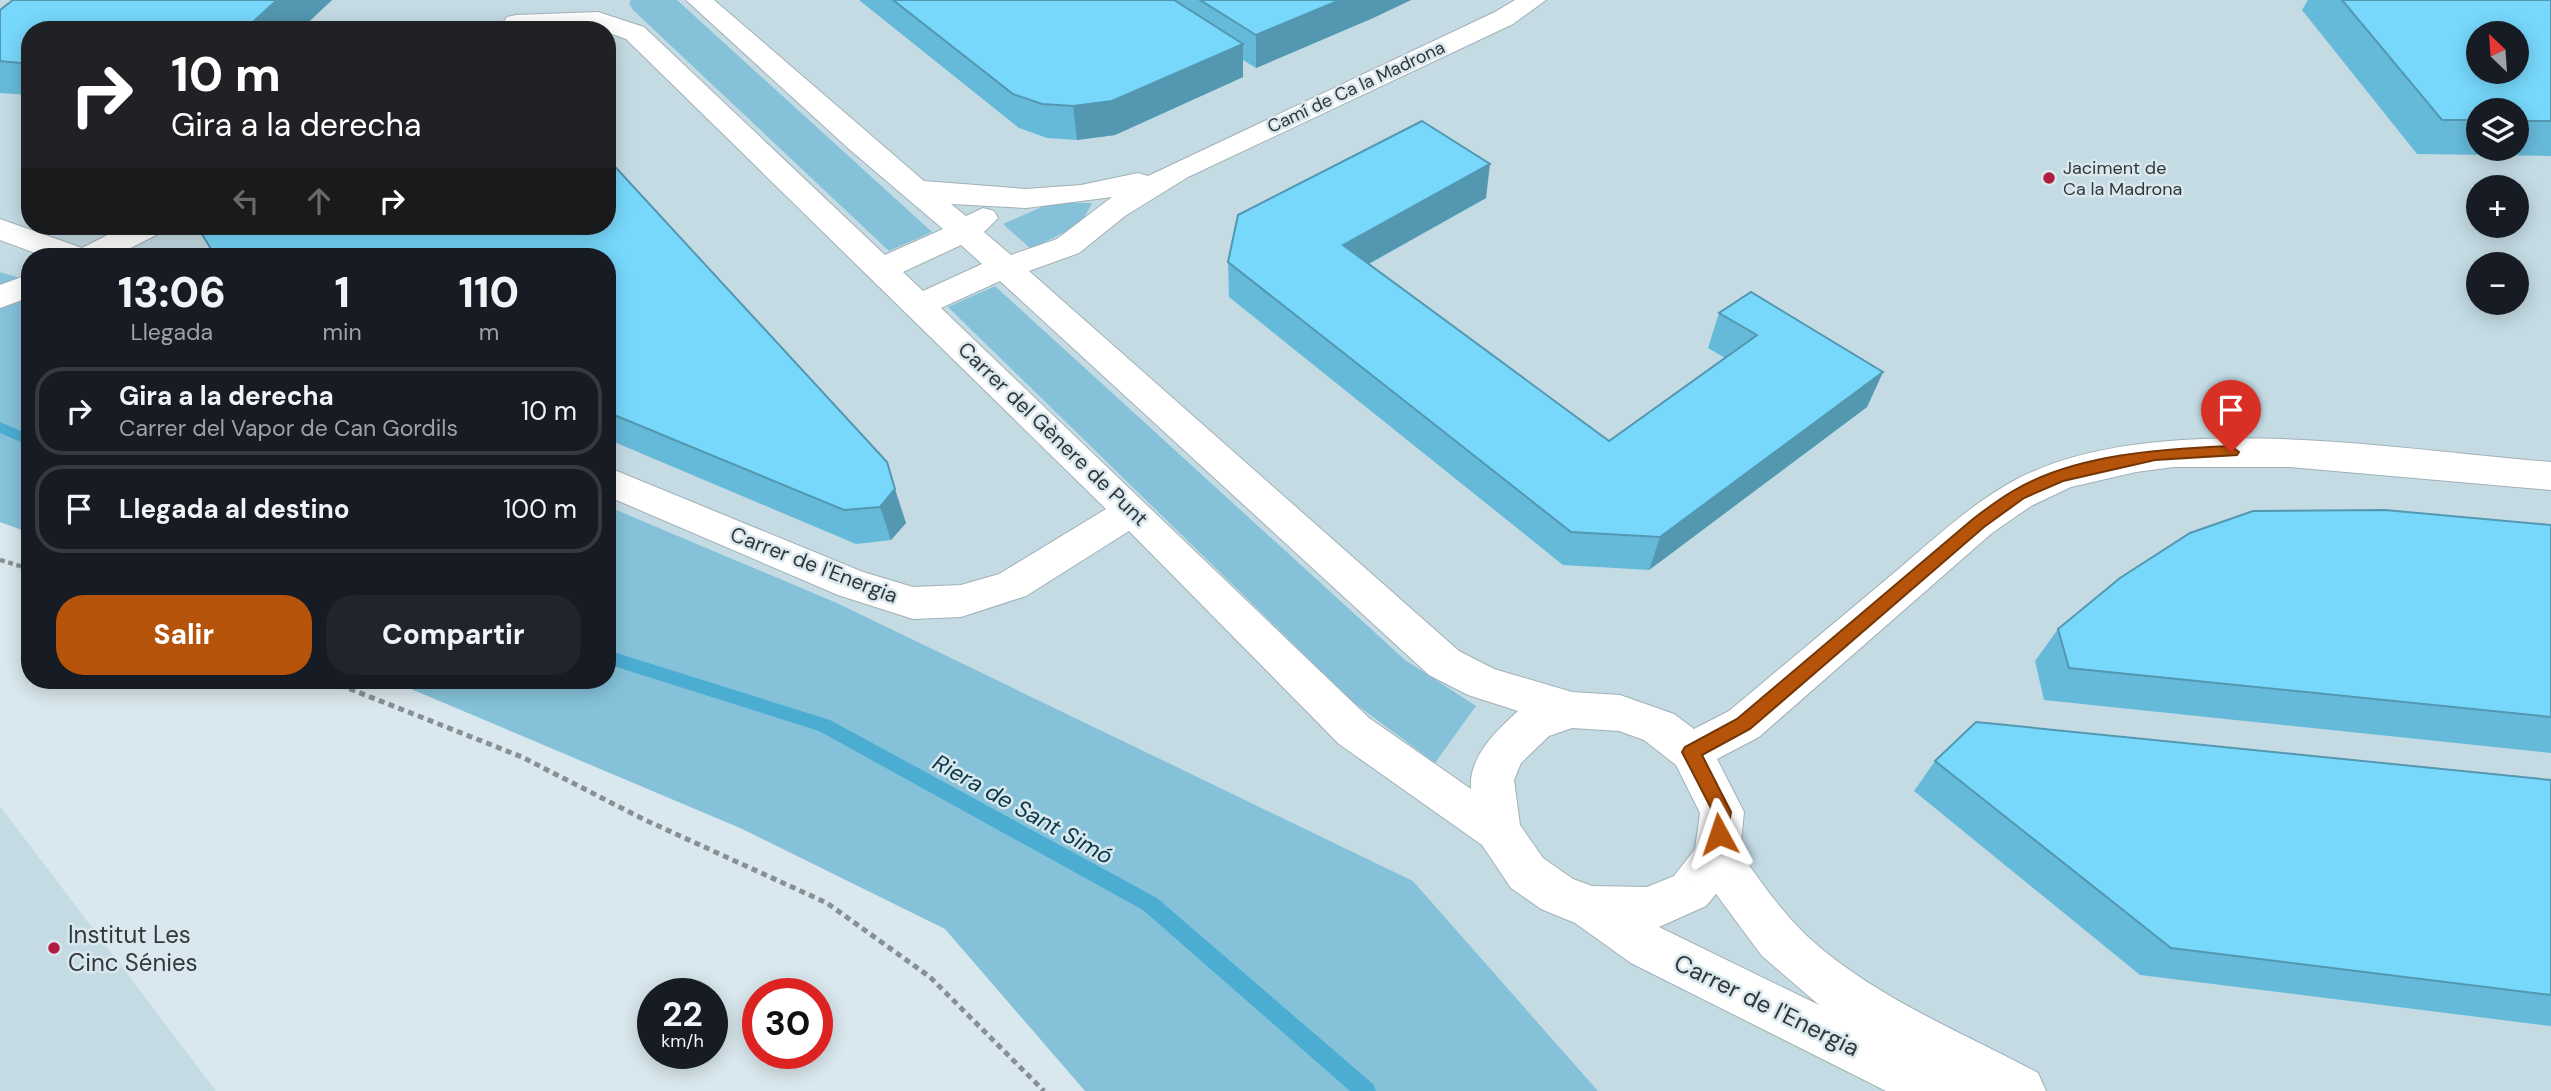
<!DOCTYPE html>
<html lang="es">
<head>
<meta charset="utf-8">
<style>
	body { margin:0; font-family:"DM Sans",sans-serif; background:#20242c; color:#f1f3f6; height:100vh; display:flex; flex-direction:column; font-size:26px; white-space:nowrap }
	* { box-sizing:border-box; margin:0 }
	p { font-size:23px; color:#9ea1a6 }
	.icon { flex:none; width:38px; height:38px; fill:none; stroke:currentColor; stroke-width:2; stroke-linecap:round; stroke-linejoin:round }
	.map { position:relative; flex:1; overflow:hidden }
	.details { position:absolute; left:21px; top:248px; width:595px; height:441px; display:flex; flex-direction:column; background:#171b24; border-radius:28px; box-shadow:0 4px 18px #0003 }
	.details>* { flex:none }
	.guide { position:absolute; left:21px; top:21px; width:595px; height:214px; border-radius:28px; box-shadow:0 4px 18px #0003; background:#202124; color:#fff; overflow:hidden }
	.needle { width:46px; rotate:335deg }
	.buttons { position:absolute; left:2466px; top:21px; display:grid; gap:14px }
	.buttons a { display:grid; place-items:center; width:63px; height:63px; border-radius:50%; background:#171b24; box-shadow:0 4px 18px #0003; font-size:35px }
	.speed { position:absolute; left:637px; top:978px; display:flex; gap:14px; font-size:35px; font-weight:700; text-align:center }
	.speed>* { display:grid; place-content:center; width:91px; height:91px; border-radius:50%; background:#171b24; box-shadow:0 4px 18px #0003; line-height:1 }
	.speed small { font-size:18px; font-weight:400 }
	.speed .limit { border:10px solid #d22; background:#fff; color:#111 }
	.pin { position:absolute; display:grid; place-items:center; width:60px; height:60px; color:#fff; margin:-72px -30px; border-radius:50% 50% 50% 0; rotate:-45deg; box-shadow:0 0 7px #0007 }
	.pin .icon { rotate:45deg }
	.me { position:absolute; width:77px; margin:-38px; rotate:355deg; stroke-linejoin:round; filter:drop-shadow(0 0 5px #0008) }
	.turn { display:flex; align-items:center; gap:24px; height:147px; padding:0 35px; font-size:32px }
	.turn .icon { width:91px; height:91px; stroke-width:2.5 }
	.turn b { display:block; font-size:49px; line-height:60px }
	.lanes { display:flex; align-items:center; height:66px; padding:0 35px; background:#0003; justify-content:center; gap:35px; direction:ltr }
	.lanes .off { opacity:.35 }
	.eta { display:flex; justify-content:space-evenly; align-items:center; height:119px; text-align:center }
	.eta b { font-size:42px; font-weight:800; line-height:49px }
	.cta { display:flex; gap:14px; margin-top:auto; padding:14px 35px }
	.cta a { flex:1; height:80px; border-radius:28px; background:#b45309; color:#fff; font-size:28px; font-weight:800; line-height:80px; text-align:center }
	.cta a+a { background:#20242c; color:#f1f3f6 }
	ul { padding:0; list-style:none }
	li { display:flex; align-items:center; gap:21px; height:88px; margin:0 14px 10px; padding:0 21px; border:4px solid #363941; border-radius:28px }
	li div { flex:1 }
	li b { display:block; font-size:26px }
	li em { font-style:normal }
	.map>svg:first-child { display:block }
	.built { fill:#c4dbe4; fill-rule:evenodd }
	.green { fill:#85c2da }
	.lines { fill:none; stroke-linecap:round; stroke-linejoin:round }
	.stream { fill:#4aadd1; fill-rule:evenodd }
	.street-casing { stroke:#a1b0b6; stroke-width:2 }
	.path-far1 { stroke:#869095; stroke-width:4.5; stroke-dasharray:5 3.5; stroke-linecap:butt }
	.path { stroke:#869095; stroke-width:5; stroke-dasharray:6 4.5; stroke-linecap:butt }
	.street { fill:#fff; fill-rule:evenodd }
	.wall { fill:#66bad9; fill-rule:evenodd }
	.shaded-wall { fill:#5397b0 }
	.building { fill:#77d8fc; stroke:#5397b0; stroke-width:2; fill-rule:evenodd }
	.route { fill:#b45309; stroke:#753606; stroke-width:2 }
	.poi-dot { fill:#b01d40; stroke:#d9e8ee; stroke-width:2.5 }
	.labels { text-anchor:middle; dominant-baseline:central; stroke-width:5; stroke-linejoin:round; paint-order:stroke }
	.far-street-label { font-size:18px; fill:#31373a; stroke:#d9e8ee }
	.far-poi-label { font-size:18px; fill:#31373a; stroke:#d9e8ee; text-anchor:start }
	.street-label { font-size:21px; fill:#31373a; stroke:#d9e8ee }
	.water-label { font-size:23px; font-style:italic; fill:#0a3847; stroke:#d9e8ee }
	.near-poi-label { font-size:24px; fill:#31373a; stroke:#d9e8ee; text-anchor:start }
	.near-street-label { font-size:24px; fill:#31373a; stroke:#d9e8ee }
</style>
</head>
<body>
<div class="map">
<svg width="2551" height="1091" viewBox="0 0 2551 1091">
	<rect width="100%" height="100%" fill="#d9e8ee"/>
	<g class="built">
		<path d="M0 0H2551V1091H1598L1413 881 837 603 607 506V257H30V281L0 272ZM30 30H607V226H30ZM2478 33H2516V72H2478ZM2478 110H2516V149H2478ZM2478 187H2516V226H2478ZM2478 264H2516V303H2478Z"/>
		<path d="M0 806 216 1091H0Z"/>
	</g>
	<g class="green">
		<path d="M631 0H677L932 232 889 251 633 10 629 3Z"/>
		<path d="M1051 203H1092L1081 224 1031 249 1003 224Z"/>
		<path d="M0 272 30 281V533L0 522Z"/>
		<path d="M995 286 1405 660 1476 706 1435 763 1353 702 948 307Z"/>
		<path d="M607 506 837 603 1413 881 1598 1091H1085L945 929 740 828 392 681H607Z"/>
	</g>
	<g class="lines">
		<g class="stream">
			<path d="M0 422 30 435V446L0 433Z"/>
			<path d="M607 650 830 720 1157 898 1373 1084 1376 1091H1350L1143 910 819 731 607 664Z"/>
		</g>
		<g class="street-casing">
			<g id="street">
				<path d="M686 0H714L924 181 1026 189 1081 185 1138 173 1148 176 1495 12 1515 0H1546L1513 24 1188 177 1125 216 1079 253 1029 271 1459 651 1494 669 1572 692 1620 695 1674 714 1694 729 1729 711C1784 665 1840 618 1895 572 1934 539 1972 503 2017 479 2157 407 2398 450 2551 462V490L2289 467H2174L2136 472 2071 487 2031 506 1992 533 1759 737 1717 759 1744 812 1740 852C1760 881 1781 911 1807 936 1873 997 1960 1031 2038 1073L2046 1091H1886L1631 963 1575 923 1541 909 1511 888 1482 845 1339 744 1129 531 1026 596 961 617 913 619 838 595 607 496V467L863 572 913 587 961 585 999 574 1106 509 626 39 595 28 511 30 503 23 507 17 516 15 598 12 644 27 885 255 943 229 849 149ZM1112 197 1057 239 1011 255 984 232 998 218 994 211 983 208 966 216 951 204 1026 208ZM961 245 982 264 923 291 903 272ZM1000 281 1429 675 1468 695 1518 711C1497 730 1468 757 1471 789L1369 718 941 308ZM1572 728 1619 731 1644 740 1676 765 1700 813 1695 849 1674 876 1647 887 1592 886 1573 879 1543 858 1520 825 1514 780 1521 763 1549 736ZM1716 894 1762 956 1819 1005 1659 927 1706 906Z"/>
				<path d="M0 219 82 248 125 226H165L160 233 113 257H46L0 240Z"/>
				<path d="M30 274V297L0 308V285Z"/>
			</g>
		</g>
		<path class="path-far1" d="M0 560 30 569"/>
		<path class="path" d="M330 681 522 757 643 819 827 903 930 977 1044 1091"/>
		<use href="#street" class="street"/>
	</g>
	<g class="wall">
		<path d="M332 0 300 30H30V95L0 93V10Z"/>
		<path d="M859 0H1411L1373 18 1256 68 1243 60V77L1115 135 1077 140 1047 138 1019 128Z"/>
		<path d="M2308 0H2551V156L2417 154 2302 10ZM2478 110H2516V149H2478Z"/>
		<path d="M1486 198 1369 264 1609 441 1725 358 1708 348 1719 313 1883 372 1867 407 1649 570 1563 565 1229 297 1228 262Z"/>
		<path d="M607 226 906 523 891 540 856 544 607 439V257H217L211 249Z"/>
		<path d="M2551 525V753L2044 700 2035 661 2058 629Z"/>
		<path d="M1935 761 2551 780V1026L2140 975 1914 791Z"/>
	</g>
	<g class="shaded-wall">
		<path d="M277 0H332L300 30H244Z"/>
		<path d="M1340 0H1411L1373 18 1256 68V35Z"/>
		<path d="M1243 44V77L1115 135 1077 140 1073 106Z"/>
		<path d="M1490 164 1486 198 1341 279 1343 245Z"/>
		<path d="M1883 372 1867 407 1649 570 1660 537Z"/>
		<path d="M895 489 906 523 891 540 880 507Z"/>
	</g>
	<g class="building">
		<path d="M13 0H277L244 30H30V64L0 61V10Z"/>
		<path d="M893 0H1174L1243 44 1112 101 1073 106 1042 104 1013 94Z"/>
		<path d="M1200 0H1340L1256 35Z"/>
		<path d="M2342 0H2551V121H2516V110H2478V120H2442ZM2478 33H2516V72H2478Z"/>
		<path d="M1422 121 1490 164 1343 245 1609 441 1757 335 1719 313 1751 292 1883 372 1660 537 1571 532 1228 262 1238 215Z"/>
		<path d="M607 158 887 462 895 489 880 507 844 510 607 412V257H231L211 249 197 226H607Z"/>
		<path d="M2385 510 2551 525V717L2069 668 2058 629 2120 578 2190 533 2253 511Z"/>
		<path d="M1976 722 2551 780V995L2171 948 1935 761Z"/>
	</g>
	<path class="route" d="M2231 446 2239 452 2237 455 2155 460 2063 481 2024 498 1984 527 1750 729 1702 755 1731 812 1726 840 1719 842 1713 840 1710 834 1713 812 1682 752 1685 747 1737 719 1973 519C1986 509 1999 499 2013 491 2075 454 2161 449 2231 446Z"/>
	<g class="poi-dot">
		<circle cx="2049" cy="178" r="7"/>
		<circle cx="54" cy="948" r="7"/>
	</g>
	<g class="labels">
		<g class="far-street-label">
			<text transform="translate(1356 87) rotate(-25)">Camí de Ca la Madrona</text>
		</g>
		<g class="far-poi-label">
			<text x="2063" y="168">Jaciment de<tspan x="2063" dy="21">Ca la Madrona</tspan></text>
		</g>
		<g class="street-label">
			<text transform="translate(1053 434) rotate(44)">Carrer del Gènere de Punt</text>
			<text transform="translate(814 565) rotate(21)">Carrer de l'Energia</text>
		</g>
		<g class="water-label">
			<text transform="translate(1023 809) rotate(29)">Riera de Sant Simó</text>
		</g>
		<g class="near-poi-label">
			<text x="68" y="934">Institut Les<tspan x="68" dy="28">Cinc Sénies</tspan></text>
		</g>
		<g class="near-street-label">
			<text transform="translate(1767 1005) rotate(26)">Carrer de l'Energia</text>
		</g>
	</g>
</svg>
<div class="buttons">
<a><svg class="needle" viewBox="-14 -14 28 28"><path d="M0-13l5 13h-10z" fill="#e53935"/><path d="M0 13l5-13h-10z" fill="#9ea1a6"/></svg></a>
<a><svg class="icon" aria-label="layers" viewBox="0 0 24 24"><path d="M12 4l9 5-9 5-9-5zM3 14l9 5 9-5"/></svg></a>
<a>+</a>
<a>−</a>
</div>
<div class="speed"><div>22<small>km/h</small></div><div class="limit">30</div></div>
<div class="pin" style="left:2231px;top:452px;background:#d93025"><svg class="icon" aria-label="arrive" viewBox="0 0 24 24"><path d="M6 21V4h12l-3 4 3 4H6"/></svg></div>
<svg class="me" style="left:1719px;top:834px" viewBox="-20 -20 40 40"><path d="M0-17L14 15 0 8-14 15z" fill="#b45309" stroke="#fff" stroke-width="4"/></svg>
<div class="guide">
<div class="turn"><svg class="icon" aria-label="right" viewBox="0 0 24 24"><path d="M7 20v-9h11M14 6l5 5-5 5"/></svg><div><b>10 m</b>Gira a la derecha</div></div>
<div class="lanes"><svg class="icon off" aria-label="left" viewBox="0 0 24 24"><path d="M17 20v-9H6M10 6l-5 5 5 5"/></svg><svg class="icon off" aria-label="ahead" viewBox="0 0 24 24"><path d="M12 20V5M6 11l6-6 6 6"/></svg><svg class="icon" aria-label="right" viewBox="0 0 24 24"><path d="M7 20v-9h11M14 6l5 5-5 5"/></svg></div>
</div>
<section class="details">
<div class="eta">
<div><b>13:06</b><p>Llegada</p></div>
<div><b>1</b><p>min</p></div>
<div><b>110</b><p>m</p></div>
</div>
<ul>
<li><svg class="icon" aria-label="right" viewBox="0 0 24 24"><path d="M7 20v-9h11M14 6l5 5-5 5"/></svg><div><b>Gira a la derecha</b><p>Carrer del Vapor de Can Gordils</p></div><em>10 m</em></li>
<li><svg class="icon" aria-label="arrive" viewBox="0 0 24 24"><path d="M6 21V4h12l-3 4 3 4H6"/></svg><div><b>Llegada al destino</b></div><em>100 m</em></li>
</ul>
<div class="cta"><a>Salir</a><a>Compartir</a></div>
</section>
</div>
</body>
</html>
